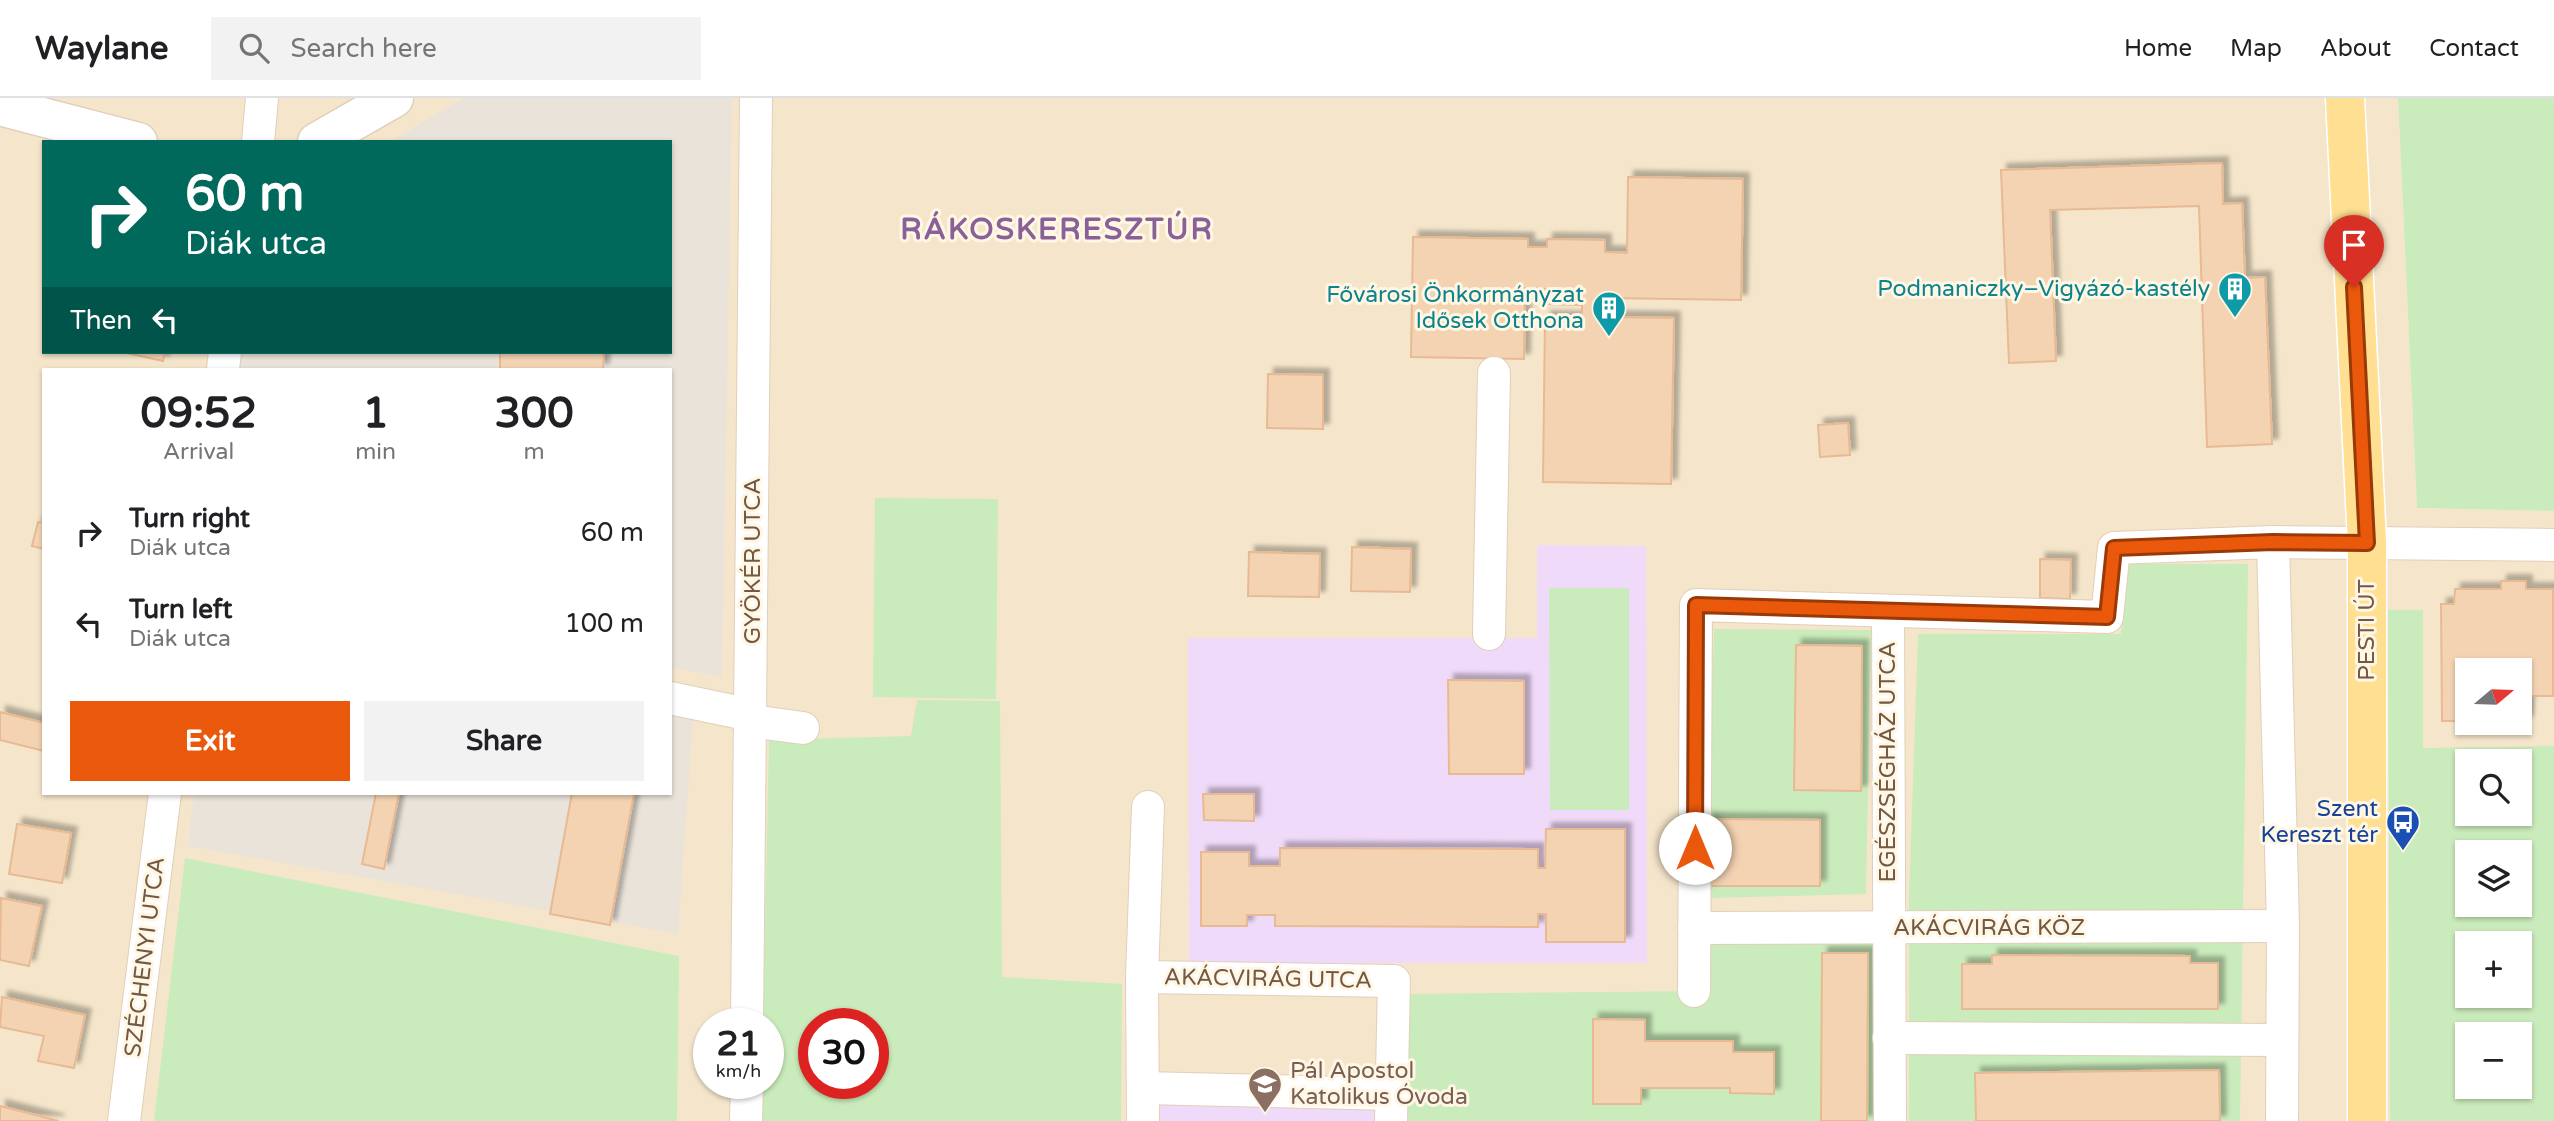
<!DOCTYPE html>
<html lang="en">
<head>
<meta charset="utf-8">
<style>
	body { margin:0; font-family:"Varela Round",sans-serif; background:#f2f2f2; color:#202124; height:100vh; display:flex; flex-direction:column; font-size:26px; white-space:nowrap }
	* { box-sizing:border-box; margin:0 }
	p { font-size:23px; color:#757577 }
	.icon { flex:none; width:38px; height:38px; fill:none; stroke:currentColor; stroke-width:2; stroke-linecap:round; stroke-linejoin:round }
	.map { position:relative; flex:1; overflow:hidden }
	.sheet { position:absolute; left:42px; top:270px; width:630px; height:427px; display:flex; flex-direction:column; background:#fff; border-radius:0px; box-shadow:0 2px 5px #0004 }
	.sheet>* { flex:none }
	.guide { position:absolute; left:42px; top:42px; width:630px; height:214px; border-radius:0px; box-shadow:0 2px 5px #0004; background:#00695c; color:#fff; overflow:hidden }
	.needle { width:46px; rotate:71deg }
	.buttons { position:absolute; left:2455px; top:560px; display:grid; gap:14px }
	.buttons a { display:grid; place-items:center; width:77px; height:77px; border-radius:0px; background:#fff; box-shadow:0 2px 5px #0004; font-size:35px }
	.speed { position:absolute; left:693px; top:910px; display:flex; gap:14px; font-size:35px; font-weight:700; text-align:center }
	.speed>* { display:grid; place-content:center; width:91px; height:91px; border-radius:50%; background:#fff; box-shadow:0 2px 5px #0004; line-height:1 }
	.speed small { font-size:18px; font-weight:400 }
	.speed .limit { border:10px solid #d22; background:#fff; color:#111 }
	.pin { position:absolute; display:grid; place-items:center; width:60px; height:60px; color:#fff; margin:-72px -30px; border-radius:50% 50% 50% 0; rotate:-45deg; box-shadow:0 0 7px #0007 }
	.pin .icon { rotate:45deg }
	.me { position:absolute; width:77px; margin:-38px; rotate:0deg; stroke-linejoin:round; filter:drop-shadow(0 0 5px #0008) }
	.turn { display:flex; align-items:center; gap:24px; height:147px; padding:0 28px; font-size:32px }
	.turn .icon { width:91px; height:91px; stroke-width:2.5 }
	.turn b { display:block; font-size:49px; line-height:60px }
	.then { display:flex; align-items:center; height:66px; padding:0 28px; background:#0003; gap:14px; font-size:26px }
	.eta { display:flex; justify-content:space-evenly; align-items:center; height:119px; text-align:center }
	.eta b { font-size:42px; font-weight:700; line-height:49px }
	.button { display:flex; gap:14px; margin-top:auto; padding:14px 28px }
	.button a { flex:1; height:80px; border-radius:0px; background:#ea580c; color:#fff; font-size:28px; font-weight:700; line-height:80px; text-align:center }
	.button a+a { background:#f2f2f2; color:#202124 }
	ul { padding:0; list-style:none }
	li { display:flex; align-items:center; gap:21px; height:91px; padding:0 28px }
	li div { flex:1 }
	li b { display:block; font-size:26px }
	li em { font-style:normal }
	header { display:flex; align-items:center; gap:42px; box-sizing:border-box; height:98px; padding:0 35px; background:#fff; border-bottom:2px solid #e0e0e0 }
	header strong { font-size:33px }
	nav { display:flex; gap:38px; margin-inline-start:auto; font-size:24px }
	.search { width:490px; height:63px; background:#f2f2f2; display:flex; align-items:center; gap:18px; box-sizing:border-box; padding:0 24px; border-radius:0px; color:#757577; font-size:26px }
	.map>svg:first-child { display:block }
	.residential { fill:#f5e6cb; fill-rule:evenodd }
	.industrial { fill:#eae3da }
	.education { fill:#f0daf9 }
	.green { fill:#caebbb; fill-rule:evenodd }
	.building { fill:#f4d3b3; stroke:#e7ba93; stroke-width:2; filter:url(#shadow) }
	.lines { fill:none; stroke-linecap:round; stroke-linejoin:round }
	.minor-casing { stroke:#e1cfb9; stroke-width:34 }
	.tertiary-casing { stroke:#e1cfb9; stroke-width:41 }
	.primary-casing { stroke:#fff; stroke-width:41 }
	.minor { stroke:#fff; stroke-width:32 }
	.tertiary { stroke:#fff; stroke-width:38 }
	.primary { stroke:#ffe092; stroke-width:38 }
	.route-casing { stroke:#983908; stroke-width:18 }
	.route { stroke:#ea580c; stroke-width:12 }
	.labels { text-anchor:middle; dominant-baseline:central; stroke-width:6; stroke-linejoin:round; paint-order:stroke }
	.culture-label { font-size:23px; fill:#0d838f; stroke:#fff7e4; text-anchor:end }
	.street-label { font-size:23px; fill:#735945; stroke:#fff7e4 }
	.transit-label { font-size:23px; fill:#164399; stroke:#fff7e4; text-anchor:end }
	.education-label { font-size:23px; fill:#785e54; stroke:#fff7e4; text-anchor:start }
	.district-label { font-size:30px; font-weight:bold; letter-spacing:2px; fill:#896097; stroke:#fff7e4 }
</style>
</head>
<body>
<header>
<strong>Waylane</strong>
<div class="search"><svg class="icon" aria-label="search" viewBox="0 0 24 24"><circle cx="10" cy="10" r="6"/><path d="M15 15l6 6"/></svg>Search here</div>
<nav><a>Home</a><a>Map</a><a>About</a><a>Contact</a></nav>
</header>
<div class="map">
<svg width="2554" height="1023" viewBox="0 0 2554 1023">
	<defs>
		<filter id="shadow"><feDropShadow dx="6" dy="-6" stdDeviation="2" flood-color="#0004"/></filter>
	</defs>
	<rect width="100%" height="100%" fill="#fdf3dd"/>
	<path class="residential" d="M0 0H2398L2417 410 2554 413V1023H0ZM44 44H670V254H44ZM44 271H670V695H44ZM2468 572H2520V625H2468ZM2468 663H2520V716H2468ZM2468 754H2520V807H2468ZM2468 845H2520V898H2468ZM709 926H768V985H709ZM814 926H873V985H814ZM2468 936H2520V989H2468Z"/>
	<g class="industrial">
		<path d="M463 0H732L722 579 670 569V271H239L242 254H670V44H390Z"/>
		<path d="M670 617 693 621 678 836 188 748 194 695H670Z"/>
	</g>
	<g class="education">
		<path d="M1537 447 1646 448 1647 865H1189L1188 540H1537Z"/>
		<path d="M1157 1002 1374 1009V1023H1156Z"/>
	</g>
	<g class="green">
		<path d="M2398 0H2554V413L2417 410Z"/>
		<path d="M875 400 998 401 996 601 873 599Z"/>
		<path d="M2127 466H2248L2240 1023H1909V801L1918 536H2121Z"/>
		<path d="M1549 490H1629V712H1550Z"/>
		<path d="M2388 512H2423V650L2554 648V1023H2390ZM2520 663V716H2468V663ZM2468 754H2520V807H2468ZM2468 845H2520V898H2468ZM2520 936V989H2468V936Z"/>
		<path d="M1714 531 1871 532 1866 796 1707 800Z"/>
		<path d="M917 602 1000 603 1002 879 1122 886 1121 1023H761L762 985H768V926H763L769 642 911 638ZM814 926H873V985H814Z"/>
		<path d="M185 760 679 858 677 1023H154Z"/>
		<path d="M1709 842 1876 845 1874 1023H1405L1408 896 1711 893Z"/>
	</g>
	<g class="building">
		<path d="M2222 65 2223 106 2242 105 2245 180 2265 179 2272 346 2207 349 2199 108 2050 112 2056 263 2009 265 2001 72Z"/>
		<path d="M1628 79 1743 81 1741 202 1608 200V208H1595V219L1674 220 1671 386 1543 384 1545 219 1582 220V207L1545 206 1546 191 1525 190 1524 261 1411 259 1413 139 1528 141V149H1547V141L1605 142V154L1627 155Z"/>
		<path d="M122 254H165L163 263Z"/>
		<path d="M500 254H604L603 271H500Z"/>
		<path d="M1268 276 1323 277V331L1267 330Z"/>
		<path d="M1848 325 1850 357 1820 359 1818 327Z"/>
		<path d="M38 424 44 425V451L32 448Z"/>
		<path d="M1352 449 1411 451 1410 494 1351 493Z"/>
		<path d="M1249 454 1320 456 1319 499 1248 498Z"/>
		<path d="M2040 461 2071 462 2070 501 2040 500Z"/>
		<path d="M2501 483H2526V491H2553V598H2528L2527 623H2520V572H2468V623H2442L2441 506H2454L2455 491H2501Z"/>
		<path d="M1796 547 1862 548 1861 693 1794 692Z"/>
		<path d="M1448 582 1524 583V676H1449Z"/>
		<path d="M0 614 44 625V653L0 642Z"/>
		<path d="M376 695H399L384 771 362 766Z"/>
		<path d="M572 695H634L610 827 550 816Z"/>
		<path d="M1203 696H1254V723L1204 722Z"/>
		<path d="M1708 721 1820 722V788H1708Z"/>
		<path d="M17 726 71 735 62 785 9 776Z"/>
		<path d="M1546 731H1625V844H1546V816H1538V829L1275 828V817H1247V828H1201V754H1249V768H1280V750L1538 751V770H1545Z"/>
		<path d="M1 800 42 808 29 868 0 862Z"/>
		<path d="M1822 855H1868L1867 1023H1821Z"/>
		<path d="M1992 857 2190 858V865H2218V911H1962V866H1992Z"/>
		<path d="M2 899 85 917 74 970 38 963 44 938 0 929Z"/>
		<path d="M1593 921 1645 922V943H1733V954H1774V996L1730 995V990H1641V1006H1593Z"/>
		<path d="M2219 972 2220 1023H1976L1975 975Z"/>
		<path d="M0 1008 59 1023H0Z"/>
	</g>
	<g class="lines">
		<g class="minor-casing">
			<g id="minor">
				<path d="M258 44 262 0"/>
				<path d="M223 271 225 254"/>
				<path d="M2273 444 2283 828 2282 1023"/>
				<path d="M1888 515 1890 1023"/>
				<path d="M1489 536 1494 275"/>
				<path d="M670 600 751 617"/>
				<path d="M751 623 803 630"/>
				<path d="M1694 830 2283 828"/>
				<path d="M1142 879 1394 883 1391 1023"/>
				<path d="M1694 893 1696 507 2107 519 2114 450 2273 444 2554 447"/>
				<path d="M747 926 756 0"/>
				<path d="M1889 940 2282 942"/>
				<path d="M1143 990 1393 996"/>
				<path d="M124 1023 165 695"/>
				<path d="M746 1023 747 985"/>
				<path d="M1143 1023 1142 879 1148 709"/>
			</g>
		</g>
		<g class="tertiary-casing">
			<g id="tertiary">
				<path d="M0 8 138 44"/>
				<path d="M317 44 394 0"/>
			</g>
		</g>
		<g class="primary-casing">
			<path id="primary" d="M2345 0 2367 445V1023"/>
		</g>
		<use href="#minor" class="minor"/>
		<use href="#tertiary" class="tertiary"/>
		<use href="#primary" class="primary"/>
	</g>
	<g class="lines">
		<g class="route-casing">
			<path id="route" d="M1695 750 1696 507 2107 519 2114 450 2273 444 2367 445 2354 189"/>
		</g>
		<use href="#route" class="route"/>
	</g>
	<defs>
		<g id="building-pin" transform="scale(1.75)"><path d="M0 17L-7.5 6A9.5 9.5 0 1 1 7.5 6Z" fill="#0f9aa8" stroke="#fff7e4"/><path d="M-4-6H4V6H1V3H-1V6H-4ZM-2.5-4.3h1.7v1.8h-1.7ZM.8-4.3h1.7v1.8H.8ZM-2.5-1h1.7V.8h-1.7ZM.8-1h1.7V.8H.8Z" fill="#fff"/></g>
		<g id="bus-pin" transform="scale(1.75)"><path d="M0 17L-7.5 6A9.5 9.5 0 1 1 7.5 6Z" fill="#1a4fb4" stroke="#fff7e4"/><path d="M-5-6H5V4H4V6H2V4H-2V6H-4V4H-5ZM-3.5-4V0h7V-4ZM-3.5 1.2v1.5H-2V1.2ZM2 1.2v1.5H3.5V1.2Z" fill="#fff"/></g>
		<g id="school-pin" transform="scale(1.75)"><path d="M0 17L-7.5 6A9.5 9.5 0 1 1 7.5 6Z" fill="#8d6e63" stroke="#fff7e4"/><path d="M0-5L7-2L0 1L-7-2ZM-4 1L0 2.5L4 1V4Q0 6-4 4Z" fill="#fff"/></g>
	</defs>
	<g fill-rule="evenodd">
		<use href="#building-pin" x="2235" y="191"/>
		<use href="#building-pin" x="1609" y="210"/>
		<use href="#bus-pin" x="2403" y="724"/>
		<use href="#school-pin" x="1265" y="986"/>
	</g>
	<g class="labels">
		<g class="culture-label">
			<text x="2210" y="191">Podmaniczky–Vigyázó-kastély</text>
			<text x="1584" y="197">Fővárosi Önkormányzat<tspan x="1584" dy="26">Idősek Otthona</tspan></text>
		</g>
		<g class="street-label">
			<text transform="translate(753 463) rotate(-90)">GYÖKÉR UTCA</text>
			<text transform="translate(2367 532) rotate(-90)">PESTI ÚT</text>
			<text transform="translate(1888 664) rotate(-90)">EGÉSZSÉGHÁZ UTCA</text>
			<text x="1989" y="830">AKÁCVIRÁG KÖZ</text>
			<text transform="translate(145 859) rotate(-83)">SZÉCHENYI UTCA</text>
			<text transform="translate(1268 881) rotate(1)">AKÁCVIRÁG UTCA</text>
		</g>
		<g class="transit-label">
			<text x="2378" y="711">Szent<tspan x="2378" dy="26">Kereszt tér</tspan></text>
		</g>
		<g class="education-label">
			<text x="1290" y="973">Pál Apostol<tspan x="1290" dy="26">Katolikus Óvoda</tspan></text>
		</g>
		<g class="district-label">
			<text x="1057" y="131">RÁKOSKERESZTÚR</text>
		</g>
	</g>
</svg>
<div class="buttons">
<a><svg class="needle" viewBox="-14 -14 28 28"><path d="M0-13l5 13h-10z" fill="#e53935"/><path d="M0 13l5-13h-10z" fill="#757577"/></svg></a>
<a><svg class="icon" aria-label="search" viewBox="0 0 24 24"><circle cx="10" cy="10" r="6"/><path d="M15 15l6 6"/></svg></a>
<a><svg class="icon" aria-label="layers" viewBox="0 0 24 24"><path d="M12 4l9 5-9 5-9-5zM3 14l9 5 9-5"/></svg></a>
<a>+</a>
<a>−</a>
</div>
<div class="speed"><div>21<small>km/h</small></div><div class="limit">30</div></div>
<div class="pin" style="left:2354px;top:189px;background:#d93025"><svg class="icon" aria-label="arrive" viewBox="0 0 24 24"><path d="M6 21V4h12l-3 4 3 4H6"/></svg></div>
<svg class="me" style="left:1695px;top:750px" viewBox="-20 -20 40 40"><circle r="19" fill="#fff"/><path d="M0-13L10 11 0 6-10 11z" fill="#ea580c"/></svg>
<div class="guide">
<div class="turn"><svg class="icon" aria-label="right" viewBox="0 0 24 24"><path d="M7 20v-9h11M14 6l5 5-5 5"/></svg><div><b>60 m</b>Diák utca</div></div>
<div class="then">Then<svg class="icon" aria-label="left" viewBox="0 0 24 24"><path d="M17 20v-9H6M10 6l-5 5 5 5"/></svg></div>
</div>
<section class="sheet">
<div class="eta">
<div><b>09:52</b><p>Arrival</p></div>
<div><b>1</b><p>min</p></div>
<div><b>300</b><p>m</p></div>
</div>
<ul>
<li><svg class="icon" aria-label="right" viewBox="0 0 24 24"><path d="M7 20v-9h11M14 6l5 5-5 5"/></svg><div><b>Turn right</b><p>Diák utca</p></div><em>60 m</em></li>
<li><svg class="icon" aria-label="left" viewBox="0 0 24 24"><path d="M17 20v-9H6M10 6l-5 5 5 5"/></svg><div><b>Turn left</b><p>Diák utca</p></div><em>100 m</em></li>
</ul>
<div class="button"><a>Exit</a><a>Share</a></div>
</section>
</div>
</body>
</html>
